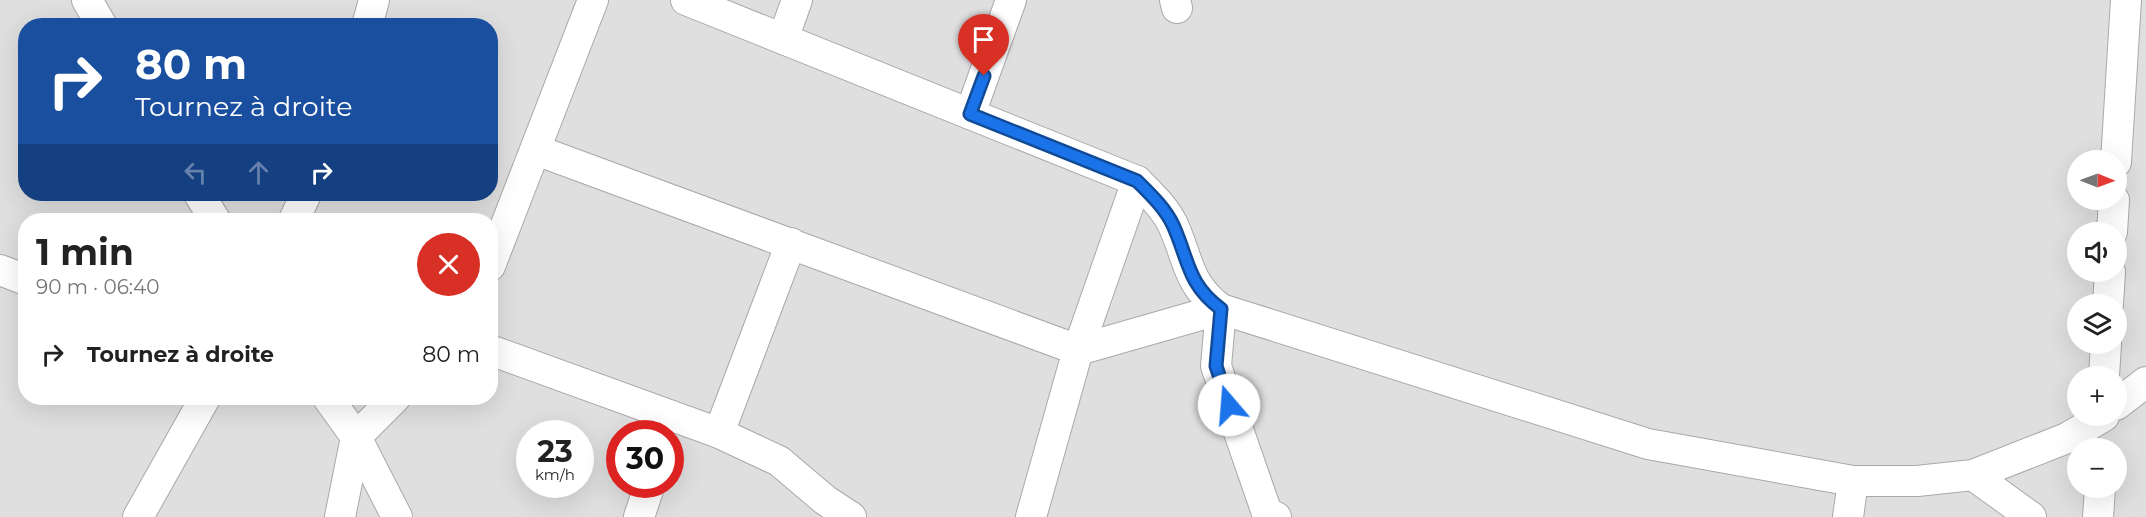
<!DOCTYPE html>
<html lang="fr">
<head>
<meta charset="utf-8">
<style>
	body { margin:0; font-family:Montserrat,sans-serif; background:#f6f6f6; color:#222; height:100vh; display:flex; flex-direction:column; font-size:22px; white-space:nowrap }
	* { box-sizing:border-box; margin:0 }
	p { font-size:20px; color:#767676 }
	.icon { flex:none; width:33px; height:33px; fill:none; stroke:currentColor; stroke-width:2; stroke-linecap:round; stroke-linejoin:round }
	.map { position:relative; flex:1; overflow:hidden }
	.drawer { position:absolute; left:18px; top:213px; width:480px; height:192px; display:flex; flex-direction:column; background:#fff; border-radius:24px; box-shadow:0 6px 24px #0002 }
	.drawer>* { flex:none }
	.hud { position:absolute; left:18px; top:18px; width:480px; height:183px; border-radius:24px; box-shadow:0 6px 24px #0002; background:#1a4fa0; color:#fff; overflow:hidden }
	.needle { width:39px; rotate:91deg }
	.controls { position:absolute; left:2067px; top:150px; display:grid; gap:12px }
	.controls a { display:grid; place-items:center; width:60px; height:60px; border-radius:50%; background:#fff; box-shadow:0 6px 24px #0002; font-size:30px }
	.speed { position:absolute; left:516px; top:420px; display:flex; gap:12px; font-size:30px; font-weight:700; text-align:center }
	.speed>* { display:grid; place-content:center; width:78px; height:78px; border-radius:50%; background:#fff; box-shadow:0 6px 24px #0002; line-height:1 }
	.speed small { font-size:15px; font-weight:400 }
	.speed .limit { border:9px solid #d22; background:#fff; color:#111 }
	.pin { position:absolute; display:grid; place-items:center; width:51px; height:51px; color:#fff; margin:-62px -26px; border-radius:50% 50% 50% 0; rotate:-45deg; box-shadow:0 0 6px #0007 }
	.pin .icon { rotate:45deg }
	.me { position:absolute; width:66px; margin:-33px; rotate:342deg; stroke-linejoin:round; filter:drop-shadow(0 0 4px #0008) }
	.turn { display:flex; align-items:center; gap:21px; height:126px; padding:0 18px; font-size:27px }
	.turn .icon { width:78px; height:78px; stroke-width:2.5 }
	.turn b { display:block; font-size:42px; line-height:51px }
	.lanes { display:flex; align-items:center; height:57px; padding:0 18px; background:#0003; justify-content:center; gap:30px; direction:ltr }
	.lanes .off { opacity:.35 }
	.round { display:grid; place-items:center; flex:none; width:63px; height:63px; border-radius:32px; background:#f6f6f6 }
	.head { display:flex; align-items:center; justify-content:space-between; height:102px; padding:0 18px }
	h1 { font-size:36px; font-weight:700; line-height:45px }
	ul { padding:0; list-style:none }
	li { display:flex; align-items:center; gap:18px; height:78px; padding:0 18px }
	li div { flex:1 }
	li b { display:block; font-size:22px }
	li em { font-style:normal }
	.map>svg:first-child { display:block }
	.residential { fill:#e0dfdf; fill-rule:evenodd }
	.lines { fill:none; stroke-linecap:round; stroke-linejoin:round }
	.minor-casing { stroke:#a9a9a9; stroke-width:32 }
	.minor { stroke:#fff; stroke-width:30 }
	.route-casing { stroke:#114b97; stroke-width:15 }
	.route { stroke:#1a73e8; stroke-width:10 }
</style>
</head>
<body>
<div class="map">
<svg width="2146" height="517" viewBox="0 0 2146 517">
	<rect width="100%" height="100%" fill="#f2efe9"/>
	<path class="residential" d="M0 0H2146V517H0ZM26 26H490V194H26ZM2078 160H2116V200H2078ZM26 220H490V398H26ZM2078 232H2116V272H2078ZM2078 304H2116V344H2078ZM2078 376H2116V416H2078ZM530 434H580V484H530ZM620 434H670V484H620ZM2078 448H2116V488H2078Z"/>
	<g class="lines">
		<g class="minor-casing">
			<g id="minor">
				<path d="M87 0 102 26"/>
				<path d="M686 0 1137 181C1150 194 1165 208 1173 225 1189 260 1187 284 1221 309L1648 444 1853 481H1917L1973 475 2067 438 2104 416"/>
				<path d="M1175 0 1177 8"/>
				<path d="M367 26 374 0"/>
				<path d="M783 39 797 0"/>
				<path d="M970 114 1011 0"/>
				<path d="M536 150 1078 350 1221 309 1216 366 1267 513 1276 517"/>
				<path d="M2116 162 2126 0"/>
				<path d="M199 194 215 220"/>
				<path d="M294 220 306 194"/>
				<path d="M2112 232 2114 200"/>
				<path d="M490 266 593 0"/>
				<path d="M0 270 26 280"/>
				<path d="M2108 304 2110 272"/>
				<path d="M490 350 719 433 779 461 825 500 851 517"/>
				<path d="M2104 376 2106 344"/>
				<path d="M328 398 356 437 340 517"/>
				<path d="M395 398 356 437 397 517"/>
				<path d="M2116 405 2146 382"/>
				<path d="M719 433 791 243"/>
				<path d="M1973 475 2031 517"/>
				<path d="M138 517 205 398"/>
				<path d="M639 517 650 484"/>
				<path d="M1031 517 1078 350 1137 181"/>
				<path d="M1848 517 1853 481"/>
				<path d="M2098 517 2100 488"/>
			</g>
		</g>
		<use href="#minor" class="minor"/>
	</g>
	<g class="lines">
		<g class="route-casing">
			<path id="route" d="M984 76 970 114 1137 181C1150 194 1165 208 1173 225 1189 260 1187 284 1221 309L1216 366 1229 405"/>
		</g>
		<use href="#route" class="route"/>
	</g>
</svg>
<div class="controls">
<a><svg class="needle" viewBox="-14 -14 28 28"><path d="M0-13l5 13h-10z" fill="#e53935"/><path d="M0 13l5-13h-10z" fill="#767676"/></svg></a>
<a><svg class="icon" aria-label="sound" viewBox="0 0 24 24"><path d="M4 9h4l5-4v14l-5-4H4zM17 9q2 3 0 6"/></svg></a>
<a><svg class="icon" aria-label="layers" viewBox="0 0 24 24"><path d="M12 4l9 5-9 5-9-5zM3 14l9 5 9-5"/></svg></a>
<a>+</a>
<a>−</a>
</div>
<div class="speed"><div>23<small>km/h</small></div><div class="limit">30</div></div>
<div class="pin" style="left:984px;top:76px;background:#d93025"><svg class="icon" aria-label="arrive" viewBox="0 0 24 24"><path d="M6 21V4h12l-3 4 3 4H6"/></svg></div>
<svg class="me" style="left:1229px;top:405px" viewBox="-20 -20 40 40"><circle r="19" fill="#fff"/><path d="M0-13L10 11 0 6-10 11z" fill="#1a73e8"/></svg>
<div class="hud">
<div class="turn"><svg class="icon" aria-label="right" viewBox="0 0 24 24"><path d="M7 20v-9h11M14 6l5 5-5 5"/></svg><div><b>80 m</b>Tournez à droite</div></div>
<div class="lanes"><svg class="icon off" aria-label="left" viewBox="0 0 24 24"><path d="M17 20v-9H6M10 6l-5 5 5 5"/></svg><svg class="icon off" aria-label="ahead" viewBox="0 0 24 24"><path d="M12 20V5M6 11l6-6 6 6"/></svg><svg class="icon" aria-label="right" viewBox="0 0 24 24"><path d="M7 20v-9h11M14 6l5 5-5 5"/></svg></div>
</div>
<section class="drawer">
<div class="head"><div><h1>1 min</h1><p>90 m · 06:40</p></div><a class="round" style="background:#d93025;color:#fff"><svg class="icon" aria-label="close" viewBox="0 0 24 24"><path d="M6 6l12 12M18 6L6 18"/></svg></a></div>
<ul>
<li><svg class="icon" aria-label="right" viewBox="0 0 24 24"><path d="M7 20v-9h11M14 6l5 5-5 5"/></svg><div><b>Tournez à droite</b></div><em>80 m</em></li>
</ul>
</section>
</div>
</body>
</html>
